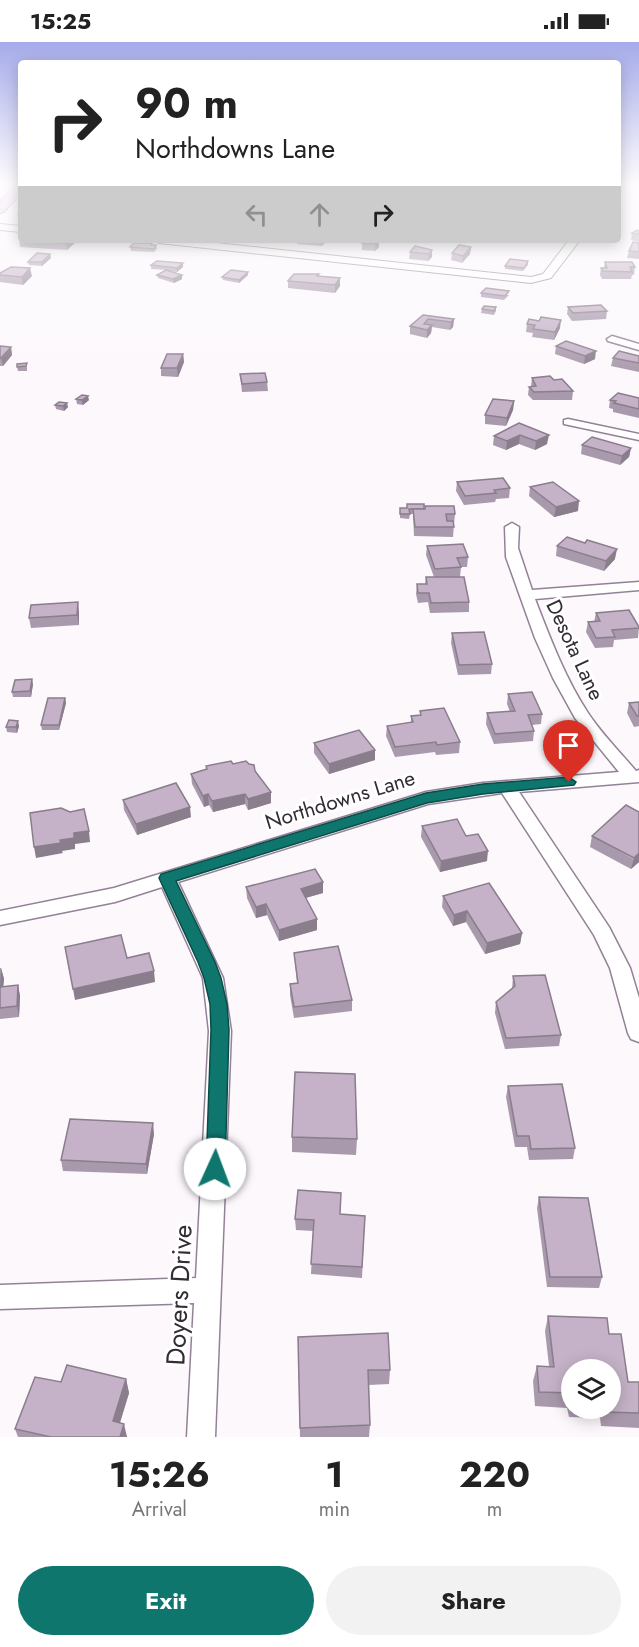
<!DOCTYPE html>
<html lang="en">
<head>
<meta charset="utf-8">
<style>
	body { margin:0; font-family:Jost,sans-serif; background:#f2f2f2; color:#222; height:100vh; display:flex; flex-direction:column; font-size:22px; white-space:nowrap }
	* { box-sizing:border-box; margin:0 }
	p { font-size:20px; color:#767676 }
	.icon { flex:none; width:33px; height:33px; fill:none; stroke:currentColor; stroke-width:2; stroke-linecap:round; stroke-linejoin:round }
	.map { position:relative; height:1395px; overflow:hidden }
	.details { display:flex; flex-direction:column; background:#fff; flex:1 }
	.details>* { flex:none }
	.guide { position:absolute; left:18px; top:18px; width:603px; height:183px; border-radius:6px; box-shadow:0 3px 15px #0003; background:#fff; color:#222; overflow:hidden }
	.buttons { position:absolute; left:561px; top:1317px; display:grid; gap:12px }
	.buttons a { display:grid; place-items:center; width:60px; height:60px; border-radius:50%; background:#fff; box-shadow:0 3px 15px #0003; font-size:30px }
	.pin { position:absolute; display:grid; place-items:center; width:51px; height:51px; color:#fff; margin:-62px -26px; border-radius:50% 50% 50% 0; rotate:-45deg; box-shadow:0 0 6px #0007 }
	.pin .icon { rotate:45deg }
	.me { position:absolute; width:66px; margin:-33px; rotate:2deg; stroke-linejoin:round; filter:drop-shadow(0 0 4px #0008) }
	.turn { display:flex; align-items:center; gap:21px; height:126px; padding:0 18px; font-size:27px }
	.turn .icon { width:78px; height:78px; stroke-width:2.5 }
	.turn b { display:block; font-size:42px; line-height:51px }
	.lanes { display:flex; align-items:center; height:57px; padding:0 18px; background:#0003; justify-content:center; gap:30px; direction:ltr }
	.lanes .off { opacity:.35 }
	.eta { display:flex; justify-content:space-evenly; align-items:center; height:102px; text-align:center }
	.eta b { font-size:36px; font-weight:700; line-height:42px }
	.action { display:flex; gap:12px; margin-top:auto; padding:12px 18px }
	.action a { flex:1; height:69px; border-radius:36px; background:#0f766e; color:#fff; font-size:24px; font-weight:700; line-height:69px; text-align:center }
	.action a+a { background:#f2f2f2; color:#222 }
	.status { display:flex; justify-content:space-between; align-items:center; height:42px; padding:0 30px; background:#fff; direction:ltr }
	.status svg { height:16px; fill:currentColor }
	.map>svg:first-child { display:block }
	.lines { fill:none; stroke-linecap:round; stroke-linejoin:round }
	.minor-casing { stroke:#938297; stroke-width:3 }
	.tertiary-casing { stroke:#938297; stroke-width:2 }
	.primary-casing { stroke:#94659e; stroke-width:2 }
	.minor { fill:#fff; fill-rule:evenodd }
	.tertiary { fill:#fff; fill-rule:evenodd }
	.primary { fill:#dfb5e6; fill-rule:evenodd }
	.wall { fill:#a999ac; fill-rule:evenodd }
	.shaded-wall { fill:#8a7d8c }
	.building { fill:#c5b2c8; stroke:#8a7d8c; stroke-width:1.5 }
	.route { fill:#0f766e; stroke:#0a4d48; stroke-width:1.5 }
	.labels { text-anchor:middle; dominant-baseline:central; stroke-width:6; stroke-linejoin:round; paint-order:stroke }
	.street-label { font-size:21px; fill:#332c35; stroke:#fff }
	.near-street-label { font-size:26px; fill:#332c35; stroke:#fff }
</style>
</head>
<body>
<div class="status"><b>15:25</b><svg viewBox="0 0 49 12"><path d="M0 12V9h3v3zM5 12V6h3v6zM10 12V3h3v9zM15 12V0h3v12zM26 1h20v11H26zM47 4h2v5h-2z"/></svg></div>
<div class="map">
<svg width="639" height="1395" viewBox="0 0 639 1395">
	<rect width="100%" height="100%" fill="#fcf8fc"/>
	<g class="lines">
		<g class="minor-casing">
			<g id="minor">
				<path d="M612 294 639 302V308L608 299 607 297Z"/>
				<path d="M568 377 639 392V398L564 382V378Z"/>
				<path d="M512 481 519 485 518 506 532 548 639 540V548L535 557C550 596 565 636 588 671 602 692 620 710 636 729L639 728V740L519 750 609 885 630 926 639 956V1000L631 997 628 991 610 926 594 893 502 751 428 762 178 840 223 936 231 989 215 1395H187L194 1261 0 1267V1243L196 1236 209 989 203 936 162 845 115 860 0 883V869L114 846 426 750 483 741 619 730 575 676 553 636 535 596 506 515 505 485Z"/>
			</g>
		</g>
		<g class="tertiary-casing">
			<g id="tertiary">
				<path d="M0 182 21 184V190L0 188Z"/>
				<path d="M154 198H189L531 235 543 232 569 198H580L551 236 531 241 159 201Z"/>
			</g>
		</g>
		<g class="primary-casing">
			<path id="primary" d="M16 142H21V151L4 170 0 171V160Z"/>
		</g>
		<use href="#minor" class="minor"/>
		<use href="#tertiary" class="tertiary"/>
		<use href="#primary" class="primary"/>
	</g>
	<g class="wall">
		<path d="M17 171 21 172V178H18Z"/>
		<path d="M639 189V200L631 198 632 191Z"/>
		<path d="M19 197 76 200 67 208 20 205Z"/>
		<path d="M297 198H326V199L322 204 297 202Z"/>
		<path d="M379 198V205L375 209 362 208V201Z"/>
		<path d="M639 201V217L627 216 629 209Z"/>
		<path d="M152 203H156L157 207 154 210 131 209 130 205Z"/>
		<path d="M471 205 470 212 462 221 451 218 452 211Z"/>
		<path d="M432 208V215L428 219 409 217 410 210Z"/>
		<path d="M51 216 42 224 29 223 28 220Z"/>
		<path d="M528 219V223L523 229 505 227V224Z"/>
		<path d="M605 220 635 225 634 233H632L631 237H602L600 233 601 226H604Z"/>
		<path d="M183 221V225L177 230 168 229 182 233V237L174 241 158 236 157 233 166 228 151 227V223Z"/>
		<path d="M0 231 32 234 23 243 0 240Z"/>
		<path d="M248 233 239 241 223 238 222 235Z"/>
		<path d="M340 236V244L335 251 288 246V239Z"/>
		<path d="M481 251 509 253 504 258 481 255Z"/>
		<path d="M496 265V269L494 273 481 271 482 267Z"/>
		<path d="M568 265 607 269 606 277 572 279 567 272Z"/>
		<path d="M423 273 454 277 453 285 450 288 432 285 431 291 427 296 410 292V284Z"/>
		<path d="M527 282 560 286 554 298 532 295 533 291 526 290Z"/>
		<path d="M0 304 11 305 12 313 3 324H0Z"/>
		<path d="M556 304 595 317 584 322 555 312Z"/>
		<path d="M183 312 184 320 178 335 161 334V326Z"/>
		<path d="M639 314V330L611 324 613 316Z"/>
		<path d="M27 321V329H18L17 325Z"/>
		<path d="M240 332 267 340 268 349 242 350Z"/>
		<path d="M532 336 554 338 573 349 572 358H533L528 353 529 345 531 344Z"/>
		<path d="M639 356V376L613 370V367L609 366 610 358Z"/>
		<path d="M76 357 89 358 83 363 77 362Z"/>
		<path d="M514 359 513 368 506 384 485 382V373Z"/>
		<path d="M55 363 68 365 64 369 56 367Z"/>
		<path d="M519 381 547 402 535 408 519 402 506 408 493 403 494 394Z"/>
		<path d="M582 403 631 406 629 415 620 423 581 412Z"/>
		<path d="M457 440 510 446 509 456 496 457 495 460 464 463 456 449Z"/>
		<path d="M530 445 578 469 554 475 529 454Z"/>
		<path d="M400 466 424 467 455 472 454 482 453 495 414 494 413 472H410L409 477 400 476Z"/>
		<path d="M427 504 468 515 467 525H461L460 535 469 560V570L430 571 428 560 418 561 416 552 417 542H425L426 535H434L426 513Z"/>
		<path d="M557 504 615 517 604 529 556 514Z"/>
		<path d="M79 570V583L31 586 29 576Z"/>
		<path d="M596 571 639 585 638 596 614 598 613 605 595 606 586 590 588 580H594Z"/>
		<path d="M452 591 492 622 491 632 458 633 451 601Z"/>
		<path d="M33 642 31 655H13L12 650Z"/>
		<path d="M508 652 542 672 541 682 532 683 534 689 533 699 494 702 486 682 487 671 510 670 507 662Z"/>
		<path d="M65 656 66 661 59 688H42L41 683Z"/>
		<path d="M639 660V684L634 685 627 671 629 661Z"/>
		<path d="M420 669 460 700 459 711 436 713 435 710 395 715 386 694 387 684 411 681V674L420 673Z"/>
		<path d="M19 684 17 691 7 690 6 685Z"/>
		<path d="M314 701 375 708V718L329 732 314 711Z"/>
		<path d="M233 722H249L255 729 271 750V761L248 768 245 762 213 770 209 763 204 765 192 742 191 732 206 727V724Z"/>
		<path d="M123 758 191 775 137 793 124 768Z"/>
		<path d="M422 784 466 794 487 819 440 830 421 795Z"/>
		<path d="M592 794 639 820 631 827 590 805Z"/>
		<path d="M246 845 323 851 306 856 317 877V888L279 899 267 873 256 876 247 856Z"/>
		<path d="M443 854 522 891 520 902 485 912 466 880 453 884 442 865Z"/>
		<path d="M294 911 352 958V969L294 976 290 953V942L297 941Z"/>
		<path d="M0 926H1L4 937 3 945 18 943 20 954 19 975 0 977Z"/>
		<path d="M513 934 561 993 559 1004 505 1007 495 971 496 960 512 947Z"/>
		<path d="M508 1044 575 1106 573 1117 529 1118 527 1105H515L506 1055Z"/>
		<path d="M154 1092 147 1132 63 1129 61 1118Z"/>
		<path d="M292 1095 357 1097 356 1113 292 1110Z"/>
		<path d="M539 1155 602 1235 599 1246 547 1245 537 1166Z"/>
		<path d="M340 1172 365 1174 362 1236 311 1232 313 1189 296 1188 295 1177Z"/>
		<path d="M548 1274 609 1292 628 1340H639V1386L601 1384 600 1376 569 1375 567 1366 535 1364 533 1339 537 1324H549L545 1289ZM572 1328 610 1366H572Z"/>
		<path d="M298 1295 390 1328 389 1342 369 1343 370 1383 369 1395H300Z"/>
		<path d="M126 1337 129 1351 120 1381 127 1395H18L15 1387 61 1340Z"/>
	</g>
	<g class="shaded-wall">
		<path d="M69 198H76V200L67 208 66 201Z"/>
		<path d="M322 198H326V199L322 204Z"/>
		<path d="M375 198H379V205L375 209Z"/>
		<path d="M471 205 470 212 462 221 463 214Z"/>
		<path d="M432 208V215L428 219 429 212Z"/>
		<path d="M50 212 51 216 42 224V220Z"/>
		<path d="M183 221V225L177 230V226Z"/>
		<path d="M30 226 32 234 23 243 22 235Z"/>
		<path d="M248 230V233L239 241V238Z"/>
		<path d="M182 233V237L174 241 173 237Z"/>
		<path d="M340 236V244L335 251V243Z"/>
		<path d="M454 277 453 285 450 288 451 280Z"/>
		<path d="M561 278 560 286 554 298 555 290Z"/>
		<path d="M432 283 431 291 427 296V288Z"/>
		<path d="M11 305 12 313 3 324 1 316Z"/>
		<path d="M596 309 595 317 584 322 585 314Z"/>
		<path d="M183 312 184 320 178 335 177 326Z"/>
		<path d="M88 354 89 358 83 363 82 358Z"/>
		<path d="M514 359 513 368 506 384 507 376Z"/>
		<path d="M67 361 68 365 64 369 63 364Z"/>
		<path d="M520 393 519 402 506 408 507 399Z"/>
		<path d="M549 393 547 402 535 408 536 399Z"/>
		<path d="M631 406 629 415 620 423 622 414Z"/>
		<path d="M579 459 578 469 554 475 556 465Z"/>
		<path d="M617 507 615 517 604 529 606 519Z"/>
		<path d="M78 560 79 570V583L77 573Z"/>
		<path d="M32 637 33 642 31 655 30 649Z"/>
		<path d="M65 656 66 661 59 688V683Z"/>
		<path d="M18 679 19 684 17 691 16 685Z"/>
		<path d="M375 708V718L329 732V722Z"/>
		<path d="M271 750V761L248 768V757Z"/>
		<path d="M208 752 209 763 204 765 203 754Z"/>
		<path d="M245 752V762L213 770 212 759Z"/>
		<path d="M190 765 191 775 137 793 136 782Z"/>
		<path d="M89 789 90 800 75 802V807L62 809 63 811 36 816 34 805 60 798 74 791Z"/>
		<path d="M488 809 487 819 440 830 441 819Z"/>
		<path d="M639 811V820L631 827 634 816Z"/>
		<path d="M323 840V851L301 857V847Z"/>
		<path d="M266 862 267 873 256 876V865Z"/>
		<path d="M467 869 466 880 453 884 454 873Z"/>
		<path d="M317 877V888L279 899V888Z"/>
		<path d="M522 891 520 902 485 912 487 901Z"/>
		<path d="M1 926 4 937 2 956 0 946Z"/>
		<path d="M154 929 155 940 75 958 73 947Z"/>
		<path d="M18 943 20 954 19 975 17 964Z"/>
		<path d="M153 1081 154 1092 147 1132 146 1122Z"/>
		<path d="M126 1337 129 1351 116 1393 113 1379Z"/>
		<path d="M124 1382 127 1395H120Z"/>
	</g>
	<g class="building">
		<path d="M637 188 639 189V192L632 191Z"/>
		<path d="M26 198H69L66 201Z"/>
		<path d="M364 198H379L375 202 362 201Z"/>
		<path d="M633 200 639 201V210L629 209Z"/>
		<path d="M134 201H152L151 203H156L154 207 130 205Z"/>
		<path d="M459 203 471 205 463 214 452 211Z"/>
		<path d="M415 204 432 208 429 212 410 210Z"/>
		<path d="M37 211 50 212 42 220H28Z"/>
		<path d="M510 217 528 219 524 226 505 224Z"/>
		<path d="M157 219 183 221 177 226 151 223Z"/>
		<path d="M605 220H632L635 225H630L632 230 603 229 601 226H607Z"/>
		<path d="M11 225 30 226 22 235 0 233V231Z"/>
		<path d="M166 228 182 233 173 237 157 233Z"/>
		<path d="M231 228 248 230 239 238 222 235Z"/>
		<path d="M294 232H319L317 234 340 236 335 243 288 239Z"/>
		<path d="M486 246 509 249 505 254 481 251Z"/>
		<path d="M601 263 607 269 573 271 568 265Z"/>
		<path d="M484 264 496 265 494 269 482 267Z"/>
		<path d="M423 273 454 277 451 280 428 277 424 282 432 283 427 288 410 284Z"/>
		<path d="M541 275 561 278 555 290 533 287 535 283 527 282 529 277 539 279Z"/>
		<path d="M566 299 596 309 585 314 556 304Z"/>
		<path d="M0 304 11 305 1 316H0Z"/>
		<path d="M619 309 639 314V321L613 316Z"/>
		<path d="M167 312H183L177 326H161Z"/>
		<path d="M27 321 26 324 17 325V322Z"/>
		<path d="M265 331 267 340 242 342 240 332Z"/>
		<path d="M550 334 554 338 562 337 573 349 534 350 529 345 536 344 532 336Z"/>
		<path d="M618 351 639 356V367L614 361 616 359 610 358Z"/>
		<path d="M82 353 88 354 82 358 76 357Z"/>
		<path d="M493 357 514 359 507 376 485 373Z"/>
		<path d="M59 360 67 361 63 364 55 363Z"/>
		<path d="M519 381 549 393 536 399 520 393 507 399 494 394Z"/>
		<path d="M592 395 631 406 622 414 582 403Z"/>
		<path d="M503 436 510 446 494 448 496 451 465 454 457 440Z"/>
		<path d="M553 440 579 459 556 465 530 445Z"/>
		<path d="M407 462H424V467H409L410 472H400V466H407Z"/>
		<path d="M425 464H454L455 472H446L447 479H453L454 485H415L413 467H425Z"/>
		<path d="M567 495 585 501 587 498 617 507 606 519 557 504Z"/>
		<path d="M463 502 468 515 457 516 461 525 435 527 427 504Z"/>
		<path d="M426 535H464L469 560 431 561 429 551H418L417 542H427Z"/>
		<path d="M78 560 77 573 29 576 31 563Z"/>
		<path d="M629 568 639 585V586L612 588 615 595 596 596 588 580 600 579 596 571Z"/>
		<path d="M484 590 492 622 459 623 452 591Z"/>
		<path d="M32 637 30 649 12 650 15 638Z"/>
		<path d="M532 650 542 672 528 673 534 689 495 692 487 671 515 669 508 652Z"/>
		<path d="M48 656H65L59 683H41Z"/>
		<path d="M639 660V674H637L629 661Z"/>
		<path d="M444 666 460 700 437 703 436 700 395 705 387 684 413 680 411 674 421 673 420 669Z"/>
		<path d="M9 678 18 679 16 685H6Z"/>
		<path d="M359 688 375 708 329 722 314 701Z"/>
		<path d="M231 719 233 722 246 719 249 722 254 723 255 729 271 750 248 757 245 752 212 759 208 752 203 754 191 732 207 727 206 724Z"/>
		<path d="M176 741 190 765 136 782 123 758Z"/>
		<path d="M626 763 639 770V811L634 816 592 794Z"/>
		<path d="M61 766 70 770 84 767 89 789 74 791V796L60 798 61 801 34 805 30 771Z"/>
		<path d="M457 777 466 794 478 792 488 809 441 819 422 784Z"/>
		<path d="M315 827 323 840 301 847 317 877 279 888 266 862 256 865 246 845Z"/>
		<path d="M489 841 522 891 487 901 467 869 454 873 443 854Z"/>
		<path d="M121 893 127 916 149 911 154 929 73 947 65 905Z"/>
		<path d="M338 904 352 958 294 965 290 942 298 941 294 911Z"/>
		<path d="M545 933 561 993 506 996 496 960 515 944 513 934Z"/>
		<path d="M18 943 17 964 0 966V945Z"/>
		<path d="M295 1030 355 1032 357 1097 292 1095Z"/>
		<path d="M562 1042 575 1106 531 1107 529 1094H517L508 1044Z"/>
		<path d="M70 1077 153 1081 146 1122 61 1118Z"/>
		<path d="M298 1148 341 1151 340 1172 365 1174 362 1225 311 1222 314 1178 295 1177Z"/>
		<path d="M539 1155 588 1156 602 1235H550Z"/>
		<path d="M548 1274 607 1276 609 1292H621L628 1340H639V1371L605 1370V1366H610V1328H572V1352L571 1351 539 1350 537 1324 554 1325Z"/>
		<path d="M388 1291 390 1328H368L370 1383 300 1386 298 1295Z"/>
		<path d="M67 1323 126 1337 113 1379 124 1382 120 1395H51L15 1387 35 1335 61 1340Z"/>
	</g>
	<linearGradient id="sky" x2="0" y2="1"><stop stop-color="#a5abea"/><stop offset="0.42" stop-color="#fefcfe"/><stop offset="1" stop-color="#fefcfe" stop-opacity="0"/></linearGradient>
	<rect width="639" height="338" fill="url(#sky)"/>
	<path class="route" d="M569 735 576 740 574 743 483 752 427 761 176 839 215 920 221 936 227 962 229 988 225 1127 222 1133 215 1136 209 1133 206 1127 211 988 210 962 204 936 198 920 159 836 161 832 426 751 483 742Z"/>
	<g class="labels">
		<g class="street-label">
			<text transform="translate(575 608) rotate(65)">Desota Lane</text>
			<text transform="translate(340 758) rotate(-17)">Northdowns Lane</text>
		</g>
		<g class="near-street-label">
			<text transform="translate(179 1253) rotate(-87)">Doyers Drive</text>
		</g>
	</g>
</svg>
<div class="buttons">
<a><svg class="icon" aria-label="layers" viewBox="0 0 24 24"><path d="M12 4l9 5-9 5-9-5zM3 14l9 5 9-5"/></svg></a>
</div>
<div class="pin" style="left:569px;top:740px;background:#d93025"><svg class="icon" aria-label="arrive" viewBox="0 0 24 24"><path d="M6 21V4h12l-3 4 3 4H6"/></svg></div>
<svg class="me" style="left:215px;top:1127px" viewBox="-20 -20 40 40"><circle r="19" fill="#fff"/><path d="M0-13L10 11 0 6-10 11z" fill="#0f766e"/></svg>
<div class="guide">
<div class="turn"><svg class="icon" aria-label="right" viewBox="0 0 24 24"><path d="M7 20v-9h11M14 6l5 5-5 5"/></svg><div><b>90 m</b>Northdowns Lane</div></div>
<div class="lanes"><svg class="icon off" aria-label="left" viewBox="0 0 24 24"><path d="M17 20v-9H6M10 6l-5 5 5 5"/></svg><svg class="icon off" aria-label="ahead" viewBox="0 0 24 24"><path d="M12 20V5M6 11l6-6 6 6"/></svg><svg class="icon" aria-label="right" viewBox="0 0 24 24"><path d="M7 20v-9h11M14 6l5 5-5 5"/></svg></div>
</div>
</div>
<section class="details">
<div class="eta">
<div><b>15:26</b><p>Arrival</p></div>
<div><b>1</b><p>min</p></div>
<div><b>220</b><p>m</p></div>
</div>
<div class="action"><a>Exit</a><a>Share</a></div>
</section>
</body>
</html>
